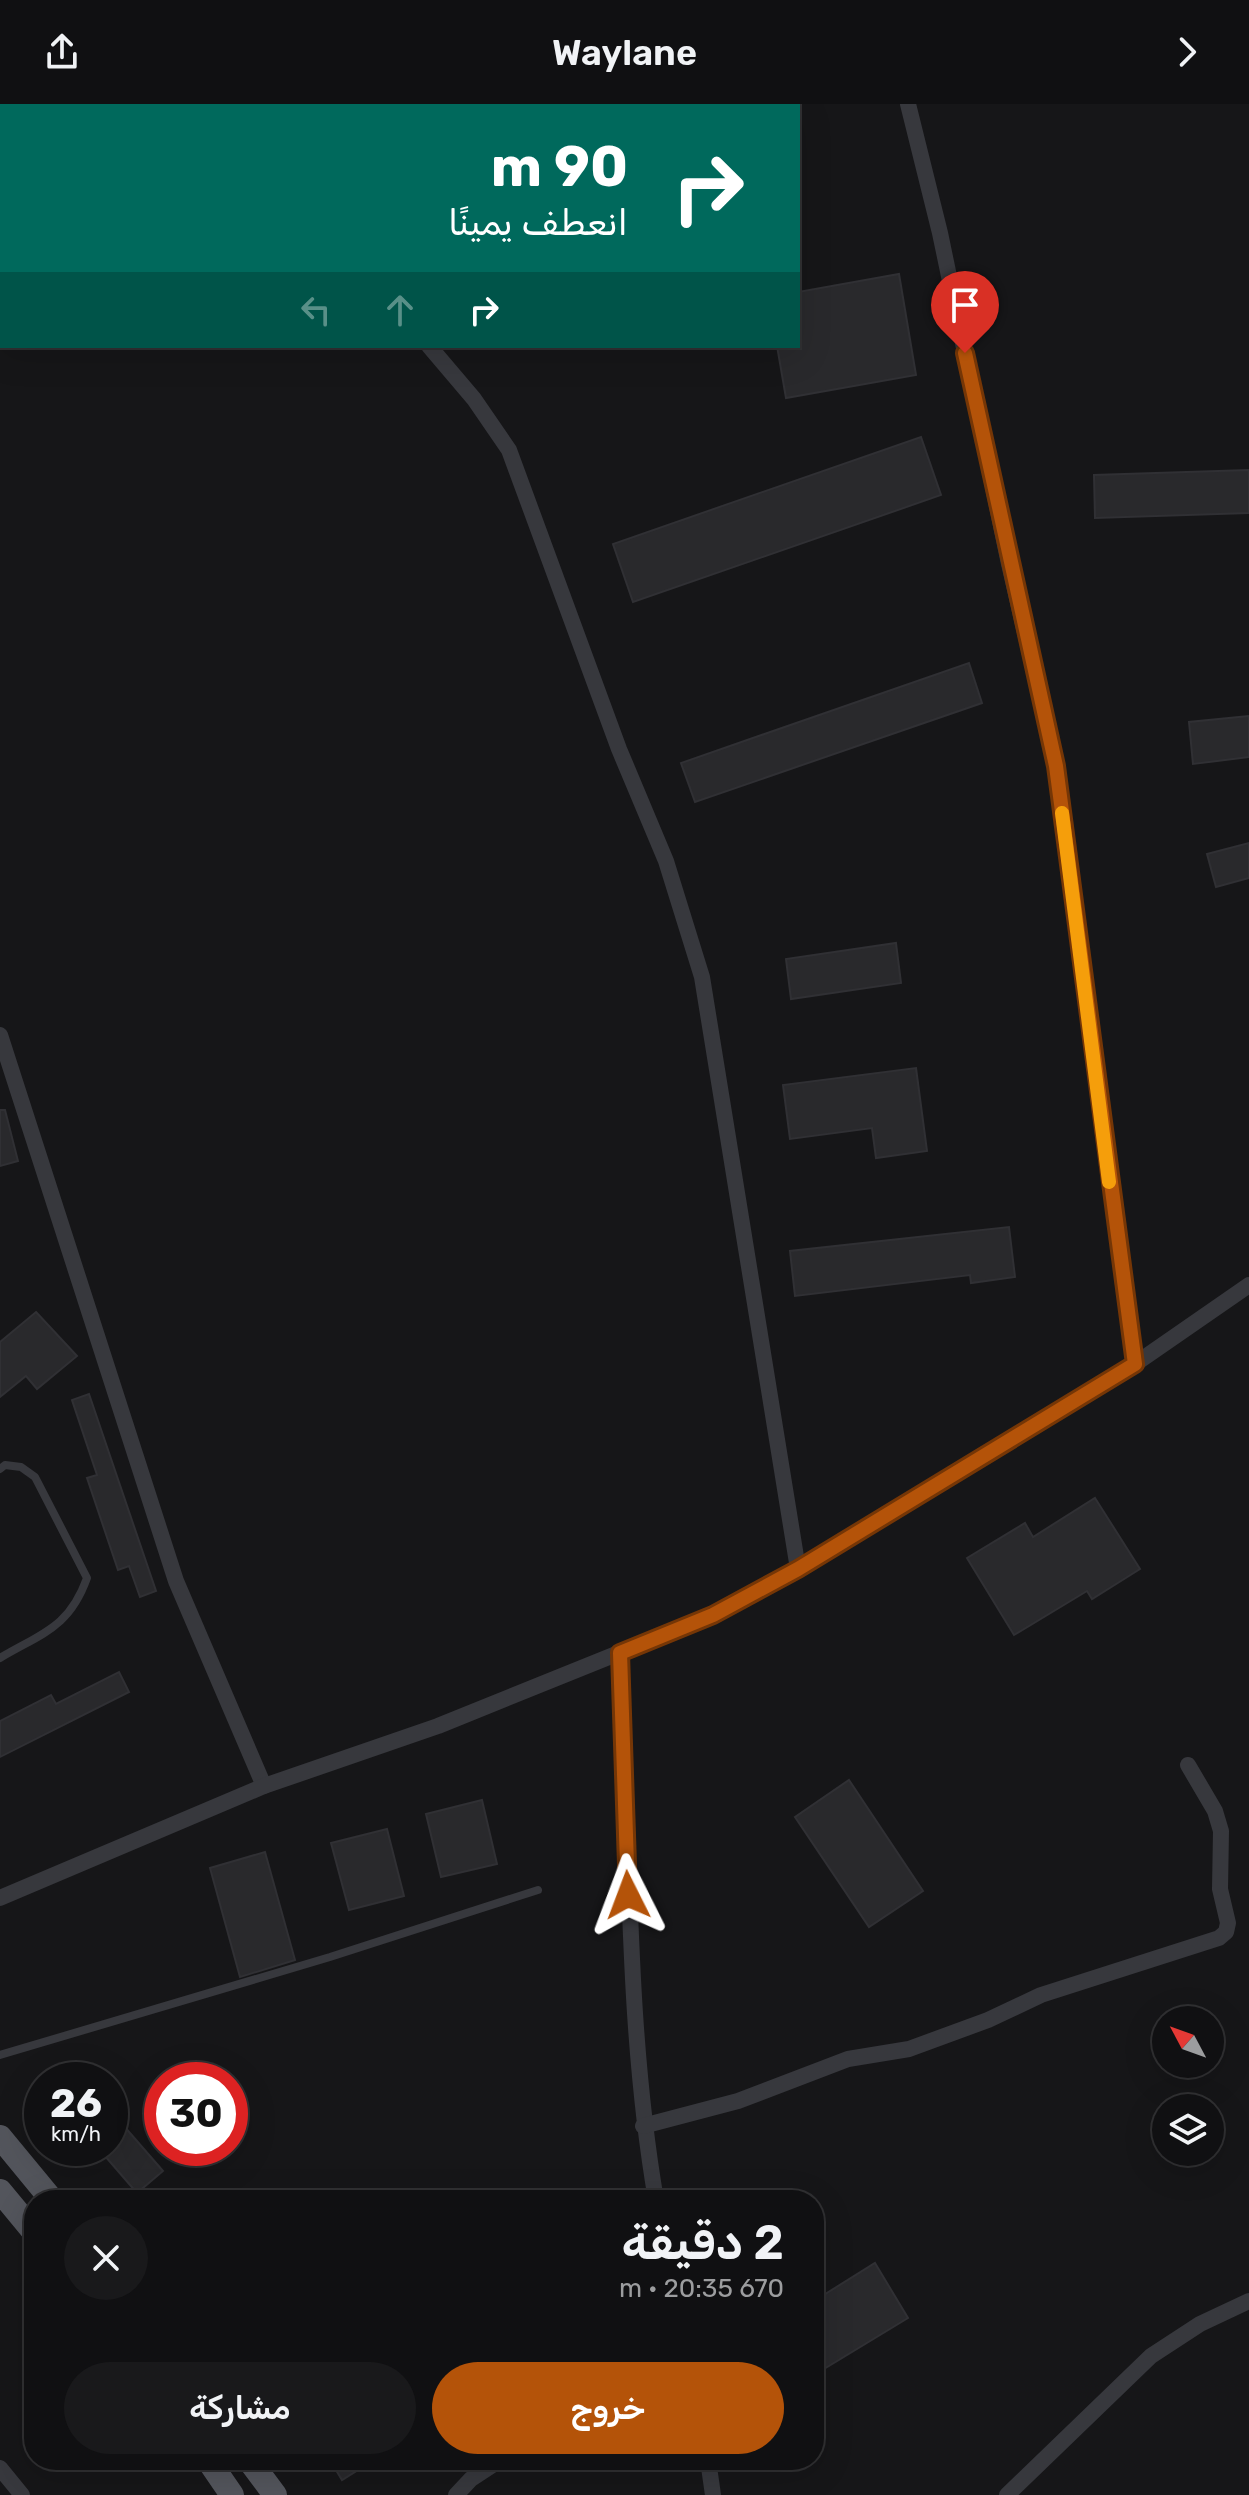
<!DOCTYPE html>
<html lang="ar">
<head>
<meta charset="utf-8">
<style>
	body { margin:0; font-family:Rubik,"Noto Naskh Arabic",sans-serif; background:#19191b; color:#f1f3f6; direction:rtl; height:100vh; display:flex; flex-direction:column; font-size:30px; white-space:nowrap }
	* { box-sizing:border-box; margin:0 }
	p { font-size:26px; color:#9c9d9f }
	.icon { flex:none; width:44px; height:44px; fill:none; stroke:currentColor; stroke-width:2; stroke-linecap:round; stroke-linejoin:round }
	.map { position:relative; flex:1; overflow:hidden; direction:ltr }
	.drawer { position:absolute; left:24px; top:2086px; width:800px; height:280px; display:flex; flex-direction:column; background:#101012; border-radius:32px; box-shadow:0 8px 32px #0002,0 0 0 2px #303032; direction:rtl }
	.drawer>* { flex:none }
	.banner { position:absolute; left:0px; top:0px; width:800px; height:244px; box-shadow:0 8px 32px #0002,0 0 0 2px #303032; direction:rtl; background:#00695c; color:#fff; overflow:hidden }
	.needle { width:52px; rotate:311deg }
	.tools { position:absolute; left:1152px; top:1902px; display:grid; gap:16px }
	.tools a { display:grid; place-items:center; width:72px; height:72px; border-radius:50%; background:#101012; box-shadow:0 8px 32px #0002,0 0 0 2px #303032; font-size:40px }
	.speed { position:absolute; left:24px; top:1958px; display:flex; gap:16px; font-size:40px; font-weight:700; text-align:center }
	.speed>* { display:grid; place-content:center; width:104px; height:104px; border-radius:50%; background:#101012; box-shadow:0 8px 32px #0002,0 0 0 2px #303032; line-height:1 }
	.speed small { font-size:20px; font-weight:400 }
	.speed .limit { border:12px solid #d22; background:#fff; color:#111 }
	.pin { position:absolute; display:grid; place-items:center; width:68px; height:68px; color:#fff; margin:-82px -34px; border-radius:50% 50% 50% 0; rotate:-45deg; box-shadow:0 0 8px #0007 }
	.pin .icon { rotate:45deg }
	.me { position:absolute; width:88px; margin:-44px; rotate:357deg; stroke-linejoin:round; filter:drop-shadow(0 0 6px #0008) }
	.turn { display:flex; align-items:center; gap:28px; height:168px; padding:0 40px; font-size:36px }
	.turn .icon { width:104px; height:104px; stroke-width:2.5 }
	.turn b { display:block; font-size:56px; line-height:68px }
	.lanes { display:flex; align-items:center; height:76px; padding:0 40px; background:#0003; justify-content:center; gap:40px; direction:ltr }
	.lanes .off { opacity:.35 }
	.round { display:grid; place-items:center; flex:none; width:84px; height:84px; border-radius:42px; background:#19191b }
	.overview { display:flex; align-items:center; justify-content:space-between; height:136px; padding:0 40px }
	h1 { font-size:48px; font-weight:600; line-height:60px }
	.cta { display:flex; gap:16px; margin-top:auto; padding:16px 40px }
	.cta a { flex:1; height:92px; border-radius:48px; background:#b45309; color:#fff; font-size:32px; font-weight:600; line-height:92px; text-align:center }
	.cta a+a { background:#19191b; color:#f1f3f6 }
	header { display:flex; justify-content:space-between; align-items:center; height:104px; padding:0 40px; background:#101012; font-size:36px; font-weight:600 }
	.map>svg:first-child { display:block }
	.building { fill:#29292c; stroke:#303034; stroke-width:2 }
	.lines { fill:none; stroke-linecap:round; stroke-linejoin:round }
	.service { stroke:#37383d; stroke-width:8 }
	.minor { stroke:#37383d; stroke-width:16 }
	.primary { stroke:#53555c; stroke-width:24 }
	.route-casing { stroke:#753606; stroke-width:20 }
	.route { stroke:#b45309; stroke-width:14 }
	.slow { stroke:#f59e0b; stroke-width:14 }
</style>
</head>
<body>
<header><svg class="icon" aria-label="forward" viewBox="0 0 24 24"><path d="M9 5l7 7-7 7"/></svg>Waylane<svg class="icon" aria-label="share" viewBox="0 0 24 24"><path d="M12 15V3M7 8l5-5 5 5M5 13v7h14v-7"/></svg></header>
<div class="map">
<svg width="1249" height="2391" viewBox="0 0 1249 2391">
	<rect width="100%" height="100%" fill="#161618"/>
	<g class="building">
		<path d="M899 170 916 271 786 294 777 242H798V188Z"/>
		<path d="M921 333 941 391 633 498 613 440Z"/>
		<path d="M1249 366V409L1095 414 1094 371Z"/>
		<path d="M969 559 982 599 695 698 681 659Z"/>
		<path d="M1249 612V653L1193 660 1189 618Z"/>
		<path d="M1249 739V774L1216 783 1207 750Z"/>
		<path d="M896 839 901 879 791 895 786 855Z"/>
		<path d="M916 964 927 1047 876 1054 872 1024 790 1035 783 981Z"/>
		<path d="M0 1006H5L18 1057 0 1062Z"/>
		<path d="M1009 1123 1015 1173 971 1179 970 1171 795 1192 790 1147Z"/>
		<path d="M36 1208 77 1252 37 1285 26 1272 0 1293V1238Z"/>
		<path d="M89 1290 156 1487 140 1493 129 1462 118 1466 87 1374 97 1371 72 1296Z"/>
		<path d="M1095 1394 1140 1465 1092 1495 1087 1487 1014 1531 967 1454 1025 1419 1033 1433Z"/>
		<path d="M119 1568 129 1588 0 1653V1617L51 1591 56 1600Z"/>
		<path d="M849 1676 923 1787 869 1823 795 1713Z"/>
		<path d="M482 1696 497 1760 441 1773 426 1710Z"/>
		<path d="M387 1725 404 1792 349 1806 331 1739Z"/>
		<path d="M265 1748 295 1856 240 1873 210 1764Z"/>
		<path d="M110 2006 163 2067 137 2089 98 2044H110Z"/>
		<path d="M875 2159 908 2214 814 2271V2197Z"/>
		<path d="M330 2356H374L342 2376Z"/>
	</g>
	<g class="lines">
		<g class="service">
			<path d="M0 1365 5 1361 21 1363 35 1373 87 1474C69 1524 42 1529 0 1554"/>
			<path d="M0 1951 330 1853 538 1786"/>
		</g>
		<g class="minor">
			<path d="M229 0 230 2"/>
			<path d="M908 0 940 129 1009 460 1056 662 1135 1260"/>
			<path d="M144 2 146 0"/>
			<path d="M0 122 2 121"/>
			<path d="M429 242 474 295 509 346 619 645 666 757 702 873 798 1465"/>
			<path d="M0 931 176 1477 264 1682"/>
			<path d="M620 1549C631 1731 625 1915 656 2096"/>
			<path d="M0 1794 264 1682 438 1622 713 1511 798 1465 1135 1260 1249 1181"/>
			<path d="M643 2022 738 1997 848 1955 909 1945 988 1916 1041 1891 1219 1834 1226 1828 1228 1819 1220 1785 1221 1727 1215 1707 1188 1661"/>
			<path d="M708 2356 713 2391"/>
			<path d="M0 2364 22 2391"/>
			<path d="M456 2391 471 2375 500 2356"/>
			<path d="M1007 2391 1151 2252 1200 2220 1249 2197"/>
		</g>
		<g class="primary">
			<path d="M0 2033 52 2096"/>
			<path d="M0 2087 34 2128"/>
			<path d="M208 2356 232 2391"/>
			<path d="M249 2356 275 2391"/>
		</g>
	</g>
	<g class="lines">
		<g class="route-casing">
			<path id="route" d="M628 1791 620 1549 713 1511 798 1465 1135 1260 1056 662 965 249"/>
		</g>
		<use href="#route" class="route"/>
		<path class="slow" d="M1062 709 1109 1078"/>
	</g>
</svg>
<div class="tools">
<a><svg class="needle" viewBox="-14 -14 28 28"><path d="M0-13l5 13h-10z" fill="#e53935"/><path d="M0 13l5-13h-10z" fill="#9c9d9f"/></svg></a>
<a><svg class="icon" aria-label="layers" viewBox="0 0 24 24"><path d="M12 4l9 5-9 5-9-5zM3 14l9 5 9-5"/></svg></a>
</div>
<div class="speed"><div>26<small>km/h</small></div><div class="limit">30</div></div>
<div class="pin" style="left:965px;top:249px;background:#d93025"><svg class="icon" aria-label="arrive" viewBox="0 0 24 24"><path d="M6 21V4h12l-3 4 3 4H6"/></svg></div>
<svg class="me" style="left:628px;top:1791px" viewBox="-20 -20 40 40"><path d="M0-17L14 15 0 8-14 15z" fill="#b45309" stroke="#fff" stroke-width="4"/></svg>
<div class="banner">
<div class="turn"><svg class="icon" aria-label="right" viewBox="0 0 24 24"><path d="M7 20v-9h11M14 6l5 5-5 5"/></svg><div><b>90 m</b>انعطف يمينًا</div></div>
<div class="lanes"><svg class="icon off" aria-label="left" viewBox="0 0 24 24"><path d="M17 20v-9H6M10 6l-5 5 5 5"/></svg><svg class="icon off" aria-label="ahead" viewBox="0 0 24 24"><path d="M12 20V5M6 11l6-6 6 6"/></svg><svg class="icon" aria-label="right" viewBox="0 0 24 24"><path d="M7 20v-9h11M14 6l5 5-5 5"/></svg></div>
</div>
<section class="drawer">
<div class="overview"><div><h1>2 دقيقة</h1><p>670 m · 20:35</p></div><a class="round"><svg class="icon" aria-label="close" viewBox="0 0 24 24"><path d="M6 6l12 12M18 6L6 18"/></svg></a></div>
<div class="cta"><a>خروج</a><a>مشاركة</a></div>
</section>
</div>
</body>
</html>
